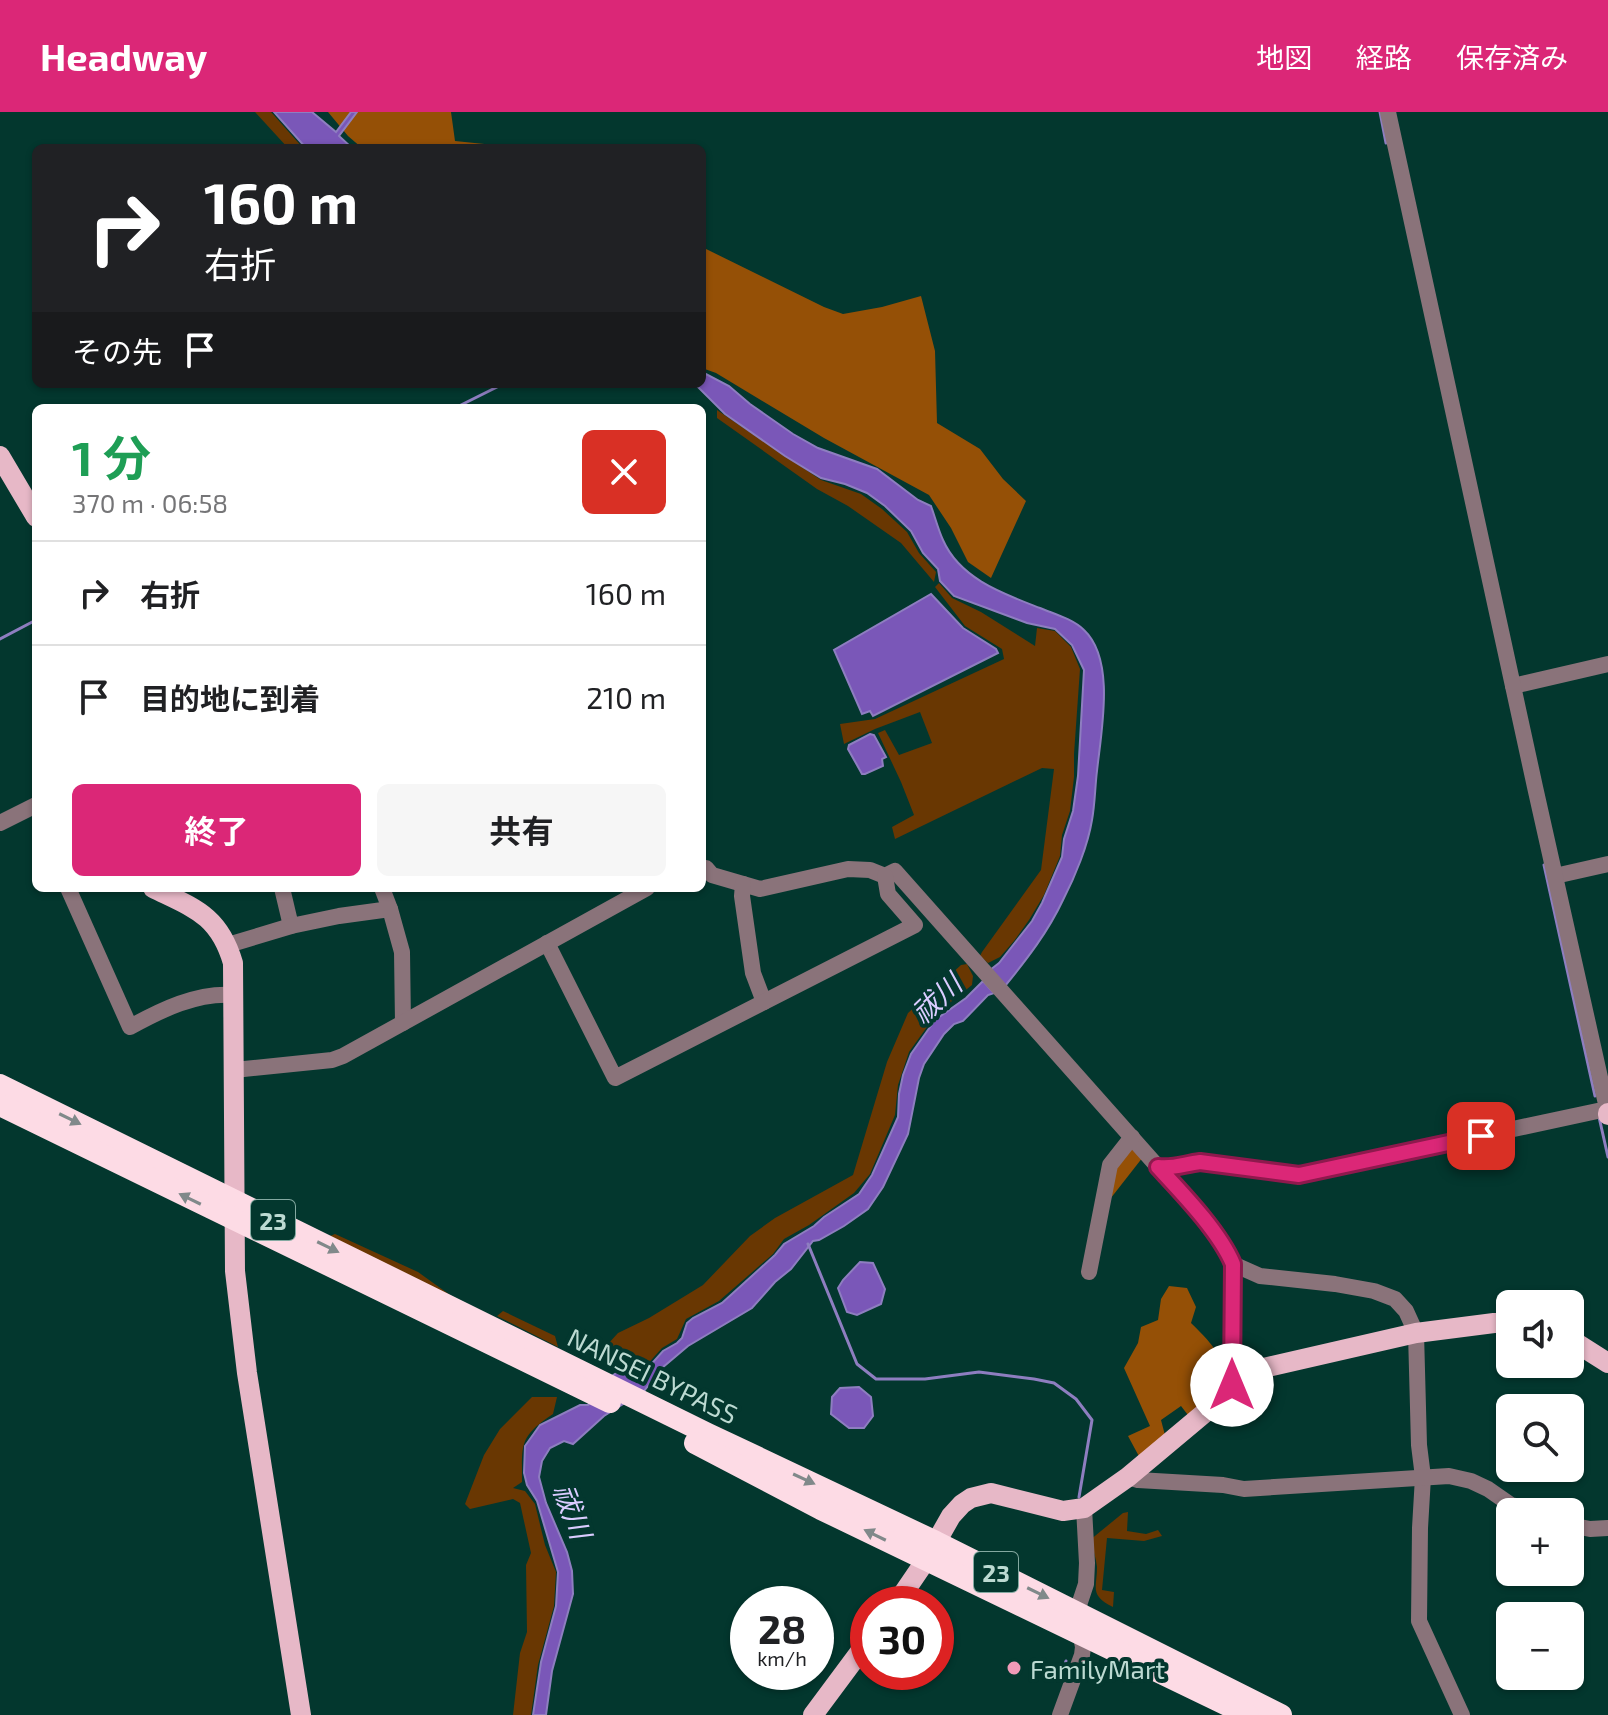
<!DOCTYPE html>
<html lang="ja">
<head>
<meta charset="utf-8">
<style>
	body { margin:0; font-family:"Exo 2","Noto Sans JP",sans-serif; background:#f6f6f6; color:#202124; height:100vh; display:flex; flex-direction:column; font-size:30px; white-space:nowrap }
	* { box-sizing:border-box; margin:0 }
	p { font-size:26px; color:#757577 }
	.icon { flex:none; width:44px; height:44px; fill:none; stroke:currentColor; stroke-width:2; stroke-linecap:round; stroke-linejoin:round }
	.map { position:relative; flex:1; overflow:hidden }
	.panel { position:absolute; left:32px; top:292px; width:674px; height:488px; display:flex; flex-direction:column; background:#fff; border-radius:12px; box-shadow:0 2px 6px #0004 }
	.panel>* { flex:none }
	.guide { position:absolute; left:32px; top:32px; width:674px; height:244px; border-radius:12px; box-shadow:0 2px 6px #0004; background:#202124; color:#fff; overflow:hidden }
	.controls { position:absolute; left:1496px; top:1178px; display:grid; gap:16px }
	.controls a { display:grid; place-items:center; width:88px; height:88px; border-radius:12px; background:#fff; box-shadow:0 2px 6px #0004; font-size:40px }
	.speed { position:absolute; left:730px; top:1474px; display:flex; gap:16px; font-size:40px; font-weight:700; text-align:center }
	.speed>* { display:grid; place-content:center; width:104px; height:104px; border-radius:50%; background:#fff; box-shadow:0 2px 6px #0004; line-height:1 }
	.speed small { font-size:20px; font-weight:400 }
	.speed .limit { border:12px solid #d22; background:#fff; color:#111 }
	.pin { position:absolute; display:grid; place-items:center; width:68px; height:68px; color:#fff; margin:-34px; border-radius:16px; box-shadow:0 4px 12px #0006 }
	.me { position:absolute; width:88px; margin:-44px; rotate:0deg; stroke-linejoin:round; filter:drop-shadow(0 0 6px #0008) }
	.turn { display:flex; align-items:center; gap:28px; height:168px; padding:0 40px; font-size:36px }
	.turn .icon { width:104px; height:104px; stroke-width:2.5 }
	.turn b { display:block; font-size:56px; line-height:68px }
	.then { display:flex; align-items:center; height:76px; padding:0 40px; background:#0003; gap:16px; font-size:30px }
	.round { display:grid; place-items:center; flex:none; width:84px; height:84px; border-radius:12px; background:#f6f6f6 }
	.overview { display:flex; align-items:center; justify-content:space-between; height:136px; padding:0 40px }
	h1 { font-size:48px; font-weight:700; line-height:60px; color:#1e9e55 }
	.action { display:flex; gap:16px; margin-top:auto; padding:16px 40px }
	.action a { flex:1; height:92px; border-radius:12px; background:#db2777; color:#fff; font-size:32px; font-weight:700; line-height:92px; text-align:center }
	.action a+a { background:#f6f6f6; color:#202124 }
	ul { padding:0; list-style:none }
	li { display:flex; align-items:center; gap:24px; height:104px; padding:0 40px; border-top:2px solid #e0e0e0 }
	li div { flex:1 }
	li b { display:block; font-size:30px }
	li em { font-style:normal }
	header { display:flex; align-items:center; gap:48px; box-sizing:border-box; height:112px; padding:0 40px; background:#db2777; color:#fff }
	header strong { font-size:38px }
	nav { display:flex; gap:44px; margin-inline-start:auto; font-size:28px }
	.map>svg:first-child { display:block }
	.green { fill:#693702 }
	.forest { fill:#955006 }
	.water { fill:#7a57b8; stroke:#8e7ec0; stroke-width:2 }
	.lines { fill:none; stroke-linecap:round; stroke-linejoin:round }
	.stream { stroke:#8e7ec0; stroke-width:3 }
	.minor { stroke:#8a737a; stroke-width:16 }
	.major { stroke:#e7b8c7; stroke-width:20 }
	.highway { stroke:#fddbe5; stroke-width:22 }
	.oneway { fill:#80898a }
	.route-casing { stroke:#8e194d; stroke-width:20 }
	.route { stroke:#db2777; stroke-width:14 }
	.poi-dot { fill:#f09ab7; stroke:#03372e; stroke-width:3 }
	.labels { text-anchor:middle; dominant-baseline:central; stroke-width:8; stroke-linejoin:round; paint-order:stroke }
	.shield { fill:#03372e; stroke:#84a9a1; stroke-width:2 }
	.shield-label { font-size:24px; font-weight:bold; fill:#bcdad2 }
	.street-label { font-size:26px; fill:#bcdad2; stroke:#03372e }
	.poi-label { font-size:26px; fill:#bcdad2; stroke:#03372e; text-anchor:start }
	.water-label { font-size:28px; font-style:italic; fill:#daccff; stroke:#03372e }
</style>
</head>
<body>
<header>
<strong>Headway</strong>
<nav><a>地図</a><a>経路</a><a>保存済み</a></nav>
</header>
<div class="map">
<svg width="1608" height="1603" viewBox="0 0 1608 1603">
	<rect width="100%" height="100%" fill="#03372e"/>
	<g class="green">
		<path d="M255 0H271L303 36H288Z"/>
		<path d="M717 298 821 368 861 382 882 397 907 420 919 441 936 460 934 470 901 431 848 394 817 377 717 306Z"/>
		<path d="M939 471 952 486 981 500 1035 534 1037 516 1055 519 1071 535 1080 557 1074 642V665L1070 699 1062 723 1060 744 1044 783 1029 808 1014 829 1000 845 988 851 980 844 982 840 1041 758 1054 657 1042 656 895 727 892 715 914 703 901 670 878 621 885 618 899 643 932 631 920 600 875 617 844 632 840 612 875 607 1004 547 1002 537 965 514 935 475Z"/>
		<path d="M967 852 973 864 972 873 937 901 909 940 898 973 895 1003 870 1062 854 1081 809 1113 784 1127 773 1142 719 1189 686 1207 677 1227 662 1236 645 1255 633 1257 621 1255 608 1232 618 1221 649 1206 703 1173 750 1124 775 1106 853 1063 887 950 908 901 961 853Z"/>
		<path d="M335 1122 418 1160 457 1188 330 1124Z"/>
		<path d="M503 1199 555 1224 558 1235 497 1204Z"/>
		<path d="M532 1285H557L553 1302C519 1325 522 1331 522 1370L513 1376 525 1379 535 1392 545 1433 556 1460 554 1494 538 1553 531 1603H513L520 1541 527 1520 526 1453 531 1441 520 1391 513 1387 470 1397 465 1392 484 1343 500 1317Z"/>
		<path d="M1128 1400 1127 1419 1146 1422 1158 1418 1162 1424 1144 1429 1107 1426 1102 1478 1114 1480 1113 1495C1089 1483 1097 1476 1097 1455 1096 1446 1093 1437 1090 1428L1123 1401Z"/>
	</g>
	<g class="forest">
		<path d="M328 0H451L455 29 504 34 506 36H362L348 24Z"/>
		<path d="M702 135 824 195 843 202 882 195 921 184 935 239 937 311 980 337 1003 367 1026 389 991 466 968 450 951 416 929 383 824 326 716 261 702 256Z"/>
		<path d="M1134 1034 1143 1045 1107 1091 1114 1053Z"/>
		<path d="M1169 1174 1187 1176 1196 1195 1191 1211C1217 1237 1221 1240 1224 1277L1191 1307 1181 1294 1161 1308 1166 1327 1141 1348 1128 1324 1150 1314 1124 1256 1138 1231 1141 1215 1158 1208 1161 1187Z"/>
	</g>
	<g class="water">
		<path d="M274 0H312L336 20 351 0H357L339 24 352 36H306Z"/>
		<path d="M702 260 729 274 750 292 793 322 818 336 877 357 918 388 931 394C935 405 938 417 943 428 960 467 1004 482 1040 496 1054 502 1073 507 1084 518 1116 548 1101 620 1097 659 1095 675 1095 692 1092 708 1088 733 1075 765 1063 788 1048 820 1027 847 1005 874L990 858 999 851 1032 809 1042 791 1062 745 1064 727 1073 699 1078 664 1084 558 1072 533 1055 517 1027 511 954 484 940 469 938 457 923 441 911 419 885 394 867 381 845 372 821 366 785 344 725 302 697 274 693 272H702Z"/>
		<path d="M931 482 963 516 996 537 998 541 873 604 870 599 862 602 834 538Z"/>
		<path d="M870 622 874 623 886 645 882 647 883 654 865 662H862L848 637 849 633Z"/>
		<path d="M983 869 994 881 988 883 963 909 954 912 944 922 924 952 919 966 908 1022 883 1075 868 1097 844 1114 819 1128 813 1129 791 1157 775 1170 752 1196 688 1234 662 1256 644 1279 604 1304 573 1332 564 1329 550 1336 542 1349 539 1365 546 1391 567 1440 572 1459 573 1482 552 1559 546 1603H533L541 1550 556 1494 558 1460 537 1389 527 1373 524 1361 525 1334 540 1313 580 1293H588L612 1264 619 1259 639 1260 647 1257 663 1239 677 1231 682 1226 687 1211 693 1206 722 1191 775 1143 784 1132 814 1114 824 1105 859 1082 872 1063 898 1005 899 982 903 963 911 942 935 908 966 886Z"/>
		<path d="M860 1150 873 1151 885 1177 881 1192 857 1203 847 1200 838 1176 843 1168Z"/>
		<path d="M859 1275 871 1285 873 1304 864 1316H849L831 1302 832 1285 840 1276Z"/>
	</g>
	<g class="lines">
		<g class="stream">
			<path d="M1380 0 1386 31"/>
			<path d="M455 296 503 272"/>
			<path d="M0 527 36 508"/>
			<path d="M1544 753 1595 984"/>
			<path d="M1599 1005 1608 1045"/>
			<path d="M808 1132 857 1252 876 1267H925L979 1260 1034 1267 1054 1271 1076 1287 1092 1308 1079 1385"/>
			<path d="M1064 1569 1062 1559 1066 1549"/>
		</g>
		<g class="minor">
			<path d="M1513 574 1608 552"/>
			<path d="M0 711 36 693"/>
			<path d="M702 757 706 756 712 763 760 777 848 757 870 758 885 764 895 759 1158 1055 1190 1089 1226 1138 1233 1152 1260 1164 1335 1172 1374 1179 1395 1187 1406 1199 1416 1221 1419 1333 1423 1365 1420 1416 1419 1509 1462 1603"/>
			<path d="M1555 764 1608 752"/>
			<path d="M743 772 742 784 753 861 764 890"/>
			<path d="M68 776 130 915C161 898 197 880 234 883"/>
			<path d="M282 776 291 814"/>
			<path d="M382 776 390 797"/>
			<path d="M547 831 615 966 915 813 888 782 885 764"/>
			<path d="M228 833 291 814 339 804 390 797 402 840 403 911"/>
			<path d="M234 958 332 948 343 944 647 776"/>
			<path d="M1158 1055C1174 1057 1184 1052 1200 1050L1299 1063 1602 998 1608 1001 1535 675 1388 0"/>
			<path d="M1089 1160 1110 1053 1132 1025"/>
			<path d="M1232 1273 1233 1152"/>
			<path d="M1128 1365 1138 1368 1223 1373 1244 1377 1449 1364 1471 1369 1488 1377 1511 1393 1541 1400"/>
			<path d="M1570 1413 1590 1417 1608 1416"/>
			<path d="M1082 1502 1079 1493 1086 1472 1087 1451 1084 1396"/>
			<path d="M1060 1603 1082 1543 1083 1535 1081 1524"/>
		</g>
		<g class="major">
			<path d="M0 344 36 405"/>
			<path d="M153 776C194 796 219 803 233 851L235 1159 247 1261 301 1603"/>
			<path d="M1608 1001V1003"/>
			<path d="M1570 1227 1608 1251"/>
			<path d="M896 1492 926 1448 951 1404 962 1392 971 1386 991 1381 1063 1399 1084 1396 1128 1365 1214 1293 1237 1269 1255 1258 1416 1221 1494 1211H1510"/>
			<path d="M813 1603 868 1529"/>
		</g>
		<g class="highway">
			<path d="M0 973 708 1322 936 1430 1281 1603"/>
			<path d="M0 993 610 1290"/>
			<path d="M695 1331 821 1397 1248 1603"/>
		</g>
	</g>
	<defs><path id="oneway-solid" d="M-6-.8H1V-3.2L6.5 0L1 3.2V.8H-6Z" transform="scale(2)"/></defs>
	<g class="oneway">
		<use href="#oneway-solid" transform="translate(70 1007) rotate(26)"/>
		<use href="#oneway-solid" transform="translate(190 1087) rotate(-154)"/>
		<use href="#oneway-solid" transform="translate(328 1135) rotate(26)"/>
		<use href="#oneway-solid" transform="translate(804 1367) rotate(25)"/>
		<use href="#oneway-solid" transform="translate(875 1423) rotate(-154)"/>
		<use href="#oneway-solid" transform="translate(1038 1481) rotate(26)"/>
	</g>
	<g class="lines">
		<g class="route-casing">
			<path id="route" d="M1232 1273 1233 1152C1219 1119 1182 1081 1158 1055 1174 1057 1184 1052 1200 1050L1299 1063 1481 1024"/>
		</g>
		<use href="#route" class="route"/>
	</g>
	<circle class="poi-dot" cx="1014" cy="1556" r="8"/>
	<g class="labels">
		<g class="shield">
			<rect x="251" y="1088" width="44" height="40" rx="6"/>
			<rect x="974" y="1440" width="44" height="40" rx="6"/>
		</g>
		<g class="shield-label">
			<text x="273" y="1108">23</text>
			<text x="996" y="1460">23</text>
		</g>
		<g class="street-label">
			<text transform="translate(653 1263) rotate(26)">NANSEI BYPASS</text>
		</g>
		<g class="poi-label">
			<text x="1030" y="1556">FamilyMart</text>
		</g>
		<g class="water-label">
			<text transform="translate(936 886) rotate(-43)">祓川</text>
			<text transform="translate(573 1399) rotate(69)">祓川</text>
		</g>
	</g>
</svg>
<div class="controls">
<a><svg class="icon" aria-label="sound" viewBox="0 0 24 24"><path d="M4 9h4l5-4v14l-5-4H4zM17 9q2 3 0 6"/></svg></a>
<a><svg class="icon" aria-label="search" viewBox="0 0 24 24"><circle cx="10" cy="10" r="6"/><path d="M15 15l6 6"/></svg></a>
<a>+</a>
<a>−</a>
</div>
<div class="speed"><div>28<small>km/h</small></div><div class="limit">30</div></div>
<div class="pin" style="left:1481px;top:1024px;background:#d93025"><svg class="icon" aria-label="arrive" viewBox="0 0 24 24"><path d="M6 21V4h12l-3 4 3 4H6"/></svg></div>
<svg class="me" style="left:1232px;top:1273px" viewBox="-20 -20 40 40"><circle r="19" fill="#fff"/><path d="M0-13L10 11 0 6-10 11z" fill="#db2777"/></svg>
<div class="guide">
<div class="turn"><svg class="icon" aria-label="right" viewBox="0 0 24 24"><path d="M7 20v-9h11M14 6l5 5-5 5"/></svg><div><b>160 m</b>右折</div></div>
<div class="then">その先<svg class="icon" aria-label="arrive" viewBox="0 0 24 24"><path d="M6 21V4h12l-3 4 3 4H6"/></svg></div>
</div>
<section class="panel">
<div class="overview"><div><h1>1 分</h1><p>370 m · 06:58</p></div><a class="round" style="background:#d93025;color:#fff"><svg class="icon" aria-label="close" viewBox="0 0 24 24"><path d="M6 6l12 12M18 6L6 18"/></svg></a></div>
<ul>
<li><svg class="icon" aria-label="right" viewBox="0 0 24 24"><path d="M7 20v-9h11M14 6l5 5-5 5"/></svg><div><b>右折</b></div><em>160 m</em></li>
<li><svg class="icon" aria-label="arrive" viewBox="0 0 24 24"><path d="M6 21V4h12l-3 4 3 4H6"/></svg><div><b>目的地に到着</b></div><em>210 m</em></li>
</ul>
<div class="action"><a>終了</a><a>共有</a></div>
</section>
</div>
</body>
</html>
